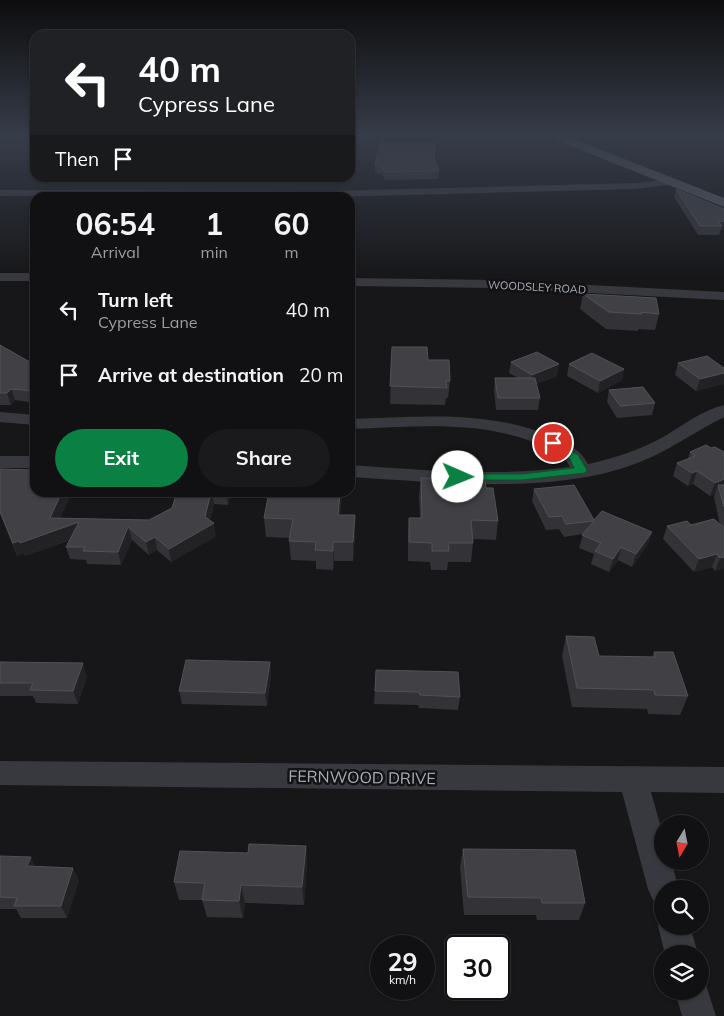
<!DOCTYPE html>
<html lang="en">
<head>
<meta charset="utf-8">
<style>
	body { margin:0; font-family:Mulish,sans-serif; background:#1a1a1c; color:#f1f3f6; height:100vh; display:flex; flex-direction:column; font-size:19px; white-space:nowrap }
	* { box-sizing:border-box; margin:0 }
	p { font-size:16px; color:#9c9da0 }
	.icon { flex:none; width:28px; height:28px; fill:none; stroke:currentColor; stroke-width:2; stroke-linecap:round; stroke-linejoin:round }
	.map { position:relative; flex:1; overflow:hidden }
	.side { position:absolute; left:30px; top:192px; width:325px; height:305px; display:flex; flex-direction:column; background:#111113; border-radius:15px; box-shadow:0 1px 4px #0004,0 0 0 1px #303133 }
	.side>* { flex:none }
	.hud { position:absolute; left:30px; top:30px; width:325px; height:152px; border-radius:15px; box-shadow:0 1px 4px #0004,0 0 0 1px #303133; background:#202124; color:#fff; overflow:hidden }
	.needle { width:32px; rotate:190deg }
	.controls { position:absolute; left:654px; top:815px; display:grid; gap:10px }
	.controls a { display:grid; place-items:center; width:55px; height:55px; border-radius:50%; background:#111113; box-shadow:0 1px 4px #0004,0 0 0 1px #303133; font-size:25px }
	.speed { position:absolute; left:370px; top:935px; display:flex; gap:10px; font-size:25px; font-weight:700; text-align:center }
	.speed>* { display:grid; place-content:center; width:65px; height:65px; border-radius:50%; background:#111113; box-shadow:0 1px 4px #0004,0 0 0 1px #303133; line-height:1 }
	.speed small { font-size:12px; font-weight:400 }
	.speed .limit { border:2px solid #111; border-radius:8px; background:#fff; color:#111 }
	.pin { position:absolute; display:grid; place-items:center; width:42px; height:42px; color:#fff; margin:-21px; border:2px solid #fff; border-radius:50%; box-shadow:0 1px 5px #0007 }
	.me { position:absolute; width:55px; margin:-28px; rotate:91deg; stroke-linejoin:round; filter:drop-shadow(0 0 4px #0008) }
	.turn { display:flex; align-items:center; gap:18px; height:105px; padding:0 25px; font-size:22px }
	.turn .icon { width:65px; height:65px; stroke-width:2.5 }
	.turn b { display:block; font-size:35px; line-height:42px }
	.then { display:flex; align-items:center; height:48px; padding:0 25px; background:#0003; gap:10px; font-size:19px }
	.eta { display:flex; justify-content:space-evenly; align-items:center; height:85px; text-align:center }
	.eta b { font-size:30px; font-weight:700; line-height:35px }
	.action { display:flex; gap:10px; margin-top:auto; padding:10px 25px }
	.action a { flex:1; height:58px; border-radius:30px; background:#0b8043; color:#fff; font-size:20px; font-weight:700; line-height:58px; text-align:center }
	.action a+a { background:#1a1a1c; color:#f1f3f6 }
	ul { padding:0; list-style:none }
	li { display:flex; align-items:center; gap:15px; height:65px; padding:0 25px }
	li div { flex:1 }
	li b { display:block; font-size:19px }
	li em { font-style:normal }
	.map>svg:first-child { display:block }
	.built { fill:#232326 }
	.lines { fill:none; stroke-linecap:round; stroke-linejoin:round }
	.minor { fill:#38393e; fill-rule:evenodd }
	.major { fill:#54565d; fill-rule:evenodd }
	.wall { fill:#333337 }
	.shaded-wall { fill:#222225 }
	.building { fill:#404045; stroke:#505257 }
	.route { fill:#0b8043; stroke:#07532c }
	.labels { text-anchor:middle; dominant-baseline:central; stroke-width:5; stroke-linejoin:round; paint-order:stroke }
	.far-street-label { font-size:11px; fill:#a9aeb9; stroke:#121214 }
	.near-street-label { font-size:16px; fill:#a9aeb9; stroke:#121214 }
</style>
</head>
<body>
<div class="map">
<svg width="724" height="1016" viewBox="0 0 724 1016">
	<rect width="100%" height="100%" fill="#171719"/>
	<rect class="built" x="0" y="135" width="35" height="25"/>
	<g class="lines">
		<g class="minor">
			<path d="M670 179 674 180 675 182 674 184 636 189 330 197 0 196V190L330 191 636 183Z"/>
			<rect x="0" y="273" width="35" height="8"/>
			<path d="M350 278 495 280 724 292V300L495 288 350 286Z"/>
			<path d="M724 405V417C696 431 670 450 640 462 555 496 440 482 350 477V465C423 470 497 477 570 467 565 456 554 451 543 446 482 419 415 427 350 429V419C418 417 488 409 552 437 567 443 580 449 588 464 615 458 640 450 665 436 683 425 703 410 724 405Z"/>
			<path d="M0 412 35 415V425L0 422Z"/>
			<rect x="0" y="456" width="35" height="12"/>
			<path d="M0 761 724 767V793L651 792 662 831V861H671L679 889H662V904L653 900 648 889 622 792 0 785Z"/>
			<path d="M662 915V926H690L698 954H665L658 926Z"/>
			<path d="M700 977 704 979 716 1016H682L675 991H700Z"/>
		</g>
		<path class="major" d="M546 135H563L724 198V207L548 137Z"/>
	</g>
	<g class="wall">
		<path d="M582 135H636L635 137 603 143Z"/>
		<path d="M435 150 434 158 439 171 438 179 385 180 382 174 375 173V165Z"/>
		<path d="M676 189 724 209V230H721L719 235H698L674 197Z"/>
		<path d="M583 294 659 314 655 330 638 329V331L606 329 580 309Z"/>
		<path d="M0 345 35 365V403L15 400 11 405H0Z"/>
		<path d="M392 347 428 360 450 381 448 398H446L445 405 390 404Z"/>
		<path d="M511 362 557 376 536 384 540 398 538 410H496L494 390 495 378H518L509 373Z"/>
		<path d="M678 363 724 368V384L696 391 675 375Z"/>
		<path d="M569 364 624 369 622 380 598 393 567 376Z"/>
		<path d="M609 390 655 403 652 415 617 418 607 402Z"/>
		<path d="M711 448 724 452V568L715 571 712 567 694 572 663 539 667 526 720 525 714 497 715 494 710 496 693 484 688 486 673 476 677 463 688 459 690 452Z"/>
		<path d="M0 469 72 492 60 518 149 520 172 508 177 492H231L228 505 214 504 210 520 216 536 171 562 157 550 149 555 132 540 121 565 87 564 86 560 70 559 66 547 70 540 25 556 24 553 17 556 0 513Z"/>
		<path d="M421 478 486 488 498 521 496 540 473 539V543L471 562H448L447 570H431L430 562 408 561V537L409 518H420L419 496Z"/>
		<path d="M534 489 594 520 652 532 648 544 632 567 618 560 609 572 591 564 594 554 579 548 583 534 564 537 559 529 546 530 532 501Z"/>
		<path d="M269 492H342L340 515 355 534 353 561H334L333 570 316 569V561L291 560 289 541 290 538 266 537 264 518Z"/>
		<path d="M566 636 599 656 652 657 654 652 688 696 680 715 648 714 647 709 572 707 562 656Z"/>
		<path d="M0 662 87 676 78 704 36 703 33 696H0Z"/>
		<path d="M270 662 271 675 267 706 182 704 179 691Z"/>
		<path d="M376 670 460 697 458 710 419 708 418 705 374 704Z"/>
		<path d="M306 846 307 864 304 905 245 903 243 918 207 917 202 900H179L174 882 248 853Z"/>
		<path d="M463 849 585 903 579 920H537L536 915H464L460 867Z"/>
		<path d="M0 856 79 880 67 918H21L16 909H0Z"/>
	</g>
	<g class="shaded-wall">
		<path d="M605 135H636L635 137 603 143Z"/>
		<path d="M724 221V230H721L722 226 719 222Z"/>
		<path d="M559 364 557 376 530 386 532 375Z"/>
		<path d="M624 369 622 380 598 393 600 381Z"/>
		<path d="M724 373V384L696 391 700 379Z"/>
		<path d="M11 389 15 400 11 405 7 393Z"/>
		<path d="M697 471 693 484 688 486 692 473Z"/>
		<path d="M724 479V489L718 485 715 494 710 496 715 483Z"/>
		<path d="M62 492H72L54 531 50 518Z"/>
		<path d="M212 492 214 504 208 527 214 523 216 536 171 562 169 549 205 517Z"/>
		<path d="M226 492H231L228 505Z"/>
		<path d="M340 492H342V498L338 533V515Z"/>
		<path d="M355 515V534L353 561V542Z"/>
		<path d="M79 522 82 535 25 556 20 543Z"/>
		<path d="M128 527 132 540 121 565 118 552Z"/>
		<path d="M652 532 648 544 632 567 636 554Z"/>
		<path d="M155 537 157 550 149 555 146 542Z"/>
		<path d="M19 541 24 553 17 556 13 543Z"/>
		<path d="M333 542 334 561 333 570Z"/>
		<path d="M621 547 618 560 609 572 613 559Z"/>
		<path d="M717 554 712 567 694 572 699 559Z"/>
		<path d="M724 557V568L715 571 720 558Z"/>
		<path d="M270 662 271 675 267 706 265 693Z"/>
		<path d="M83 663 87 676 78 704 73 691Z"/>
		<path d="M306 846 307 864 304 905 302 887Z"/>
		<path d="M31 857 37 870 27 866Z"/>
		<path d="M73 868 79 880 67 918 61 906Z"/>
		<path d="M241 885 245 903 243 918 239 901Z"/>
	</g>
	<g class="building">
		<path d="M380 142 435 143 434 157 439 171 385 172 382 167 375 165Z"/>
		<path d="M676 189 724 209V221L719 222 722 226H700Z"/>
		<path d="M583 294 656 298 659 314 641 312 642 314 609 312Z"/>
		<path d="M0 345 35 365V391L11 389 7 393H0Z"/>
		<path d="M392 347H427L428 360H449L450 381H446L447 388 390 386Z"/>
		<path d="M537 352 559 364 532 375 511 362Z"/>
		<path d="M592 353 624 369 600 381 569 364Z"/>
		<path d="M707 356 724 368V373L700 379 678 363Z"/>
		<path d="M495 378H535L540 398H498Z"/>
		<path d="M643 387 655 403 620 406 609 390Z"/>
		<path d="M706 445 711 448 715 447 724 452V479L715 483 697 471 692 473 677 463 695 456 690 452Z"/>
		<path d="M34 467H35V492H62L50 518 149 520 172 508 177 492H211L205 517 214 523 169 549 155 537 146 542 128 527 118 552 83 551 85 547H66L79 522 20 543 19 541 13 543 0 512V469L33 470Z"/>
		<path d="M421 478 485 479 486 488H493L498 521 471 520 473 543H448L449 551H432V543L409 542V518H422Z"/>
		<path d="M574 485 594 520 602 511 652 532 636 554 621 547 613 559 595 551 601 543 582 535 594 521 566 524 562 516 549 517 534 489Z"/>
		<path d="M718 485H724V507Z"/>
		<path d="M269 492H340L338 515H355L353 542H333V551L315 550 316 542 289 541 293 519 264 518Z"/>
		<path d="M714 519 724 528V557L720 558 717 554 699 559 667 526 687 521 691 525Z"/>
		<path d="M566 636 594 637 599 656 656 657 654 652H673L688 696 655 695 654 690 577 688Z"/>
		<path d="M186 660 270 662 265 693 179 691Z"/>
		<path d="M0 662 83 663 73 691 30 690 33 683H0Z"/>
		<path d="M376 670 458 672 460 697 420 695 419 692 375 691Z"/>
		<path d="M249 844 306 846 302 887 241 885 239 901 202 900 205 883 174 882 180 851 248 853Z"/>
		<path d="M463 849 575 850 585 903H542L541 898 468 897Z"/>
		<path d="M0 856 31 857 27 866 73 868 61 906H14L17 898 0 897Z"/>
	</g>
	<linearGradient id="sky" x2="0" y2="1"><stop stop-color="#0d0d0e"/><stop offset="0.49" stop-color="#363c49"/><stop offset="1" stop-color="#363c49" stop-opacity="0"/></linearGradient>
	<rect width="724" height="277" fill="url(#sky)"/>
	<path class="route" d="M553 440 578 455 587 470 585 473 522 480H458L452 477 458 474H522L574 468 570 459 549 446 548 443 549 441Z"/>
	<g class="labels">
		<g class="far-street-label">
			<text transform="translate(537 287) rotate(3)">WOODSLEY ROAD</text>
		</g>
		<g class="near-street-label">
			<text transform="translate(362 777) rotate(1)">FERNWOOD DRIVE</text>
		</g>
	</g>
</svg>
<div class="controls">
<a><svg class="needle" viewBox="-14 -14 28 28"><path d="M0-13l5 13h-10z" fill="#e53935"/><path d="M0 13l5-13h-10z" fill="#9c9da0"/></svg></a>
<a><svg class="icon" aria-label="search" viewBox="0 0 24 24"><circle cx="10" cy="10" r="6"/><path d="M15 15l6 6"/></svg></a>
<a><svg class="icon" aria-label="layers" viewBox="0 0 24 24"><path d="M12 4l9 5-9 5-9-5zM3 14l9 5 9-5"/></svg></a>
</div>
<div class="speed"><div>29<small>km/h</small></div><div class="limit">30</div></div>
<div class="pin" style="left:553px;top:443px;background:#d93025"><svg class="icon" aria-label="arrive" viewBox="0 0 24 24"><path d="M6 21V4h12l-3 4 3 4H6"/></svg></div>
<svg class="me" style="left:458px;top:477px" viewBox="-20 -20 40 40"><circle r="19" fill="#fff"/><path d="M0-13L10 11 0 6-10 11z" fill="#0b8043"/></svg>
<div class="hud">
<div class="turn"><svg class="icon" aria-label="left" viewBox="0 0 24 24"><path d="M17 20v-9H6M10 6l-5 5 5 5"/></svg><div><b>40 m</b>Cypress Lane</div></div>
<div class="then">Then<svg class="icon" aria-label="arrive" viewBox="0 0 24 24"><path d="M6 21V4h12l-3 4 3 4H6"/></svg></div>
</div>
<section class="side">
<div class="eta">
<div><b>06:54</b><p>Arrival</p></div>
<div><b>1</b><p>min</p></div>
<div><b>60</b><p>m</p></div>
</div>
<ul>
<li><svg class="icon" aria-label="left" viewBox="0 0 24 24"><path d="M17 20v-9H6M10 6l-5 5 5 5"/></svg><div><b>Turn left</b><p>Cypress Lane</p></div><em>40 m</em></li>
<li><svg class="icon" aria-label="arrive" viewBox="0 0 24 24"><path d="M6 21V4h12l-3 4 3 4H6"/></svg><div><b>Arrive at destination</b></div><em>20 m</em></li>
</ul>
<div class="action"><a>Exit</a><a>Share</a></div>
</section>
</div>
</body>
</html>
